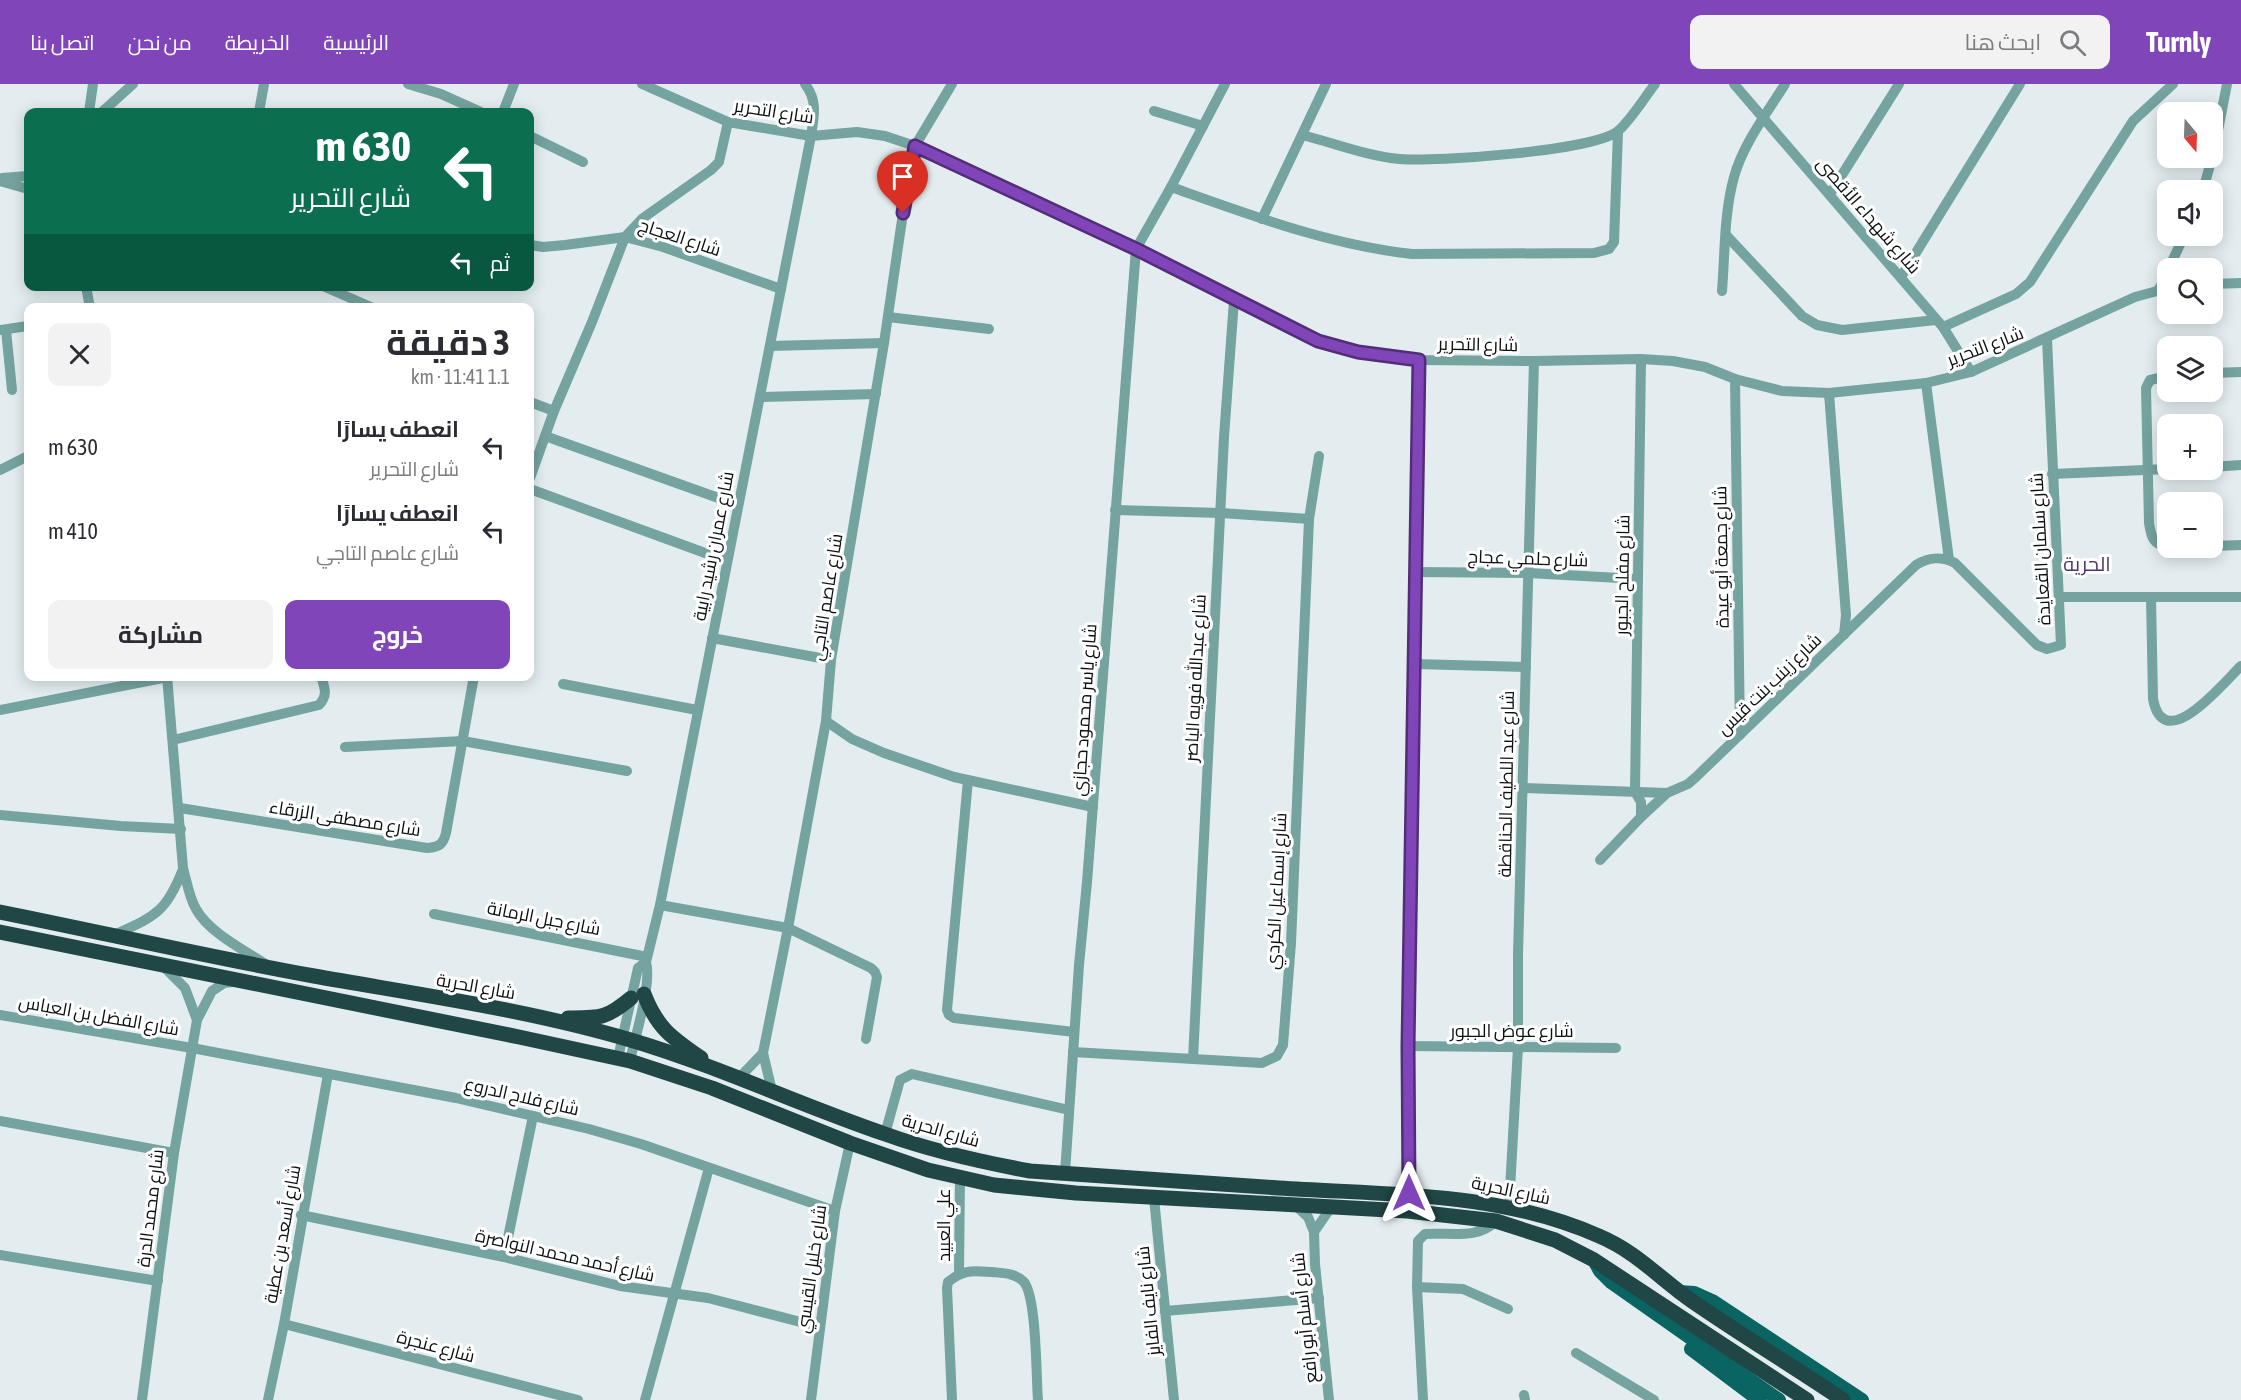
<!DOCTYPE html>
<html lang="ar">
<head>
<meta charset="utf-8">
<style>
	body { margin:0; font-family:"Asap Condensed",Cairo,sans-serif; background:#f2f2f3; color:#2b2b33; direction:rtl; height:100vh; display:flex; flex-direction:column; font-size:22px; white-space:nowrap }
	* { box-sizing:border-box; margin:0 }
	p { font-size:20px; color:#7c7c81 }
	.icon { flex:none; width:33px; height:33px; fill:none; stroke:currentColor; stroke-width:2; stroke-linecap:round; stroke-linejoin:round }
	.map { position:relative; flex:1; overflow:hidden; direction:ltr }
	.drawer { position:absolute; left:24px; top:219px; width:510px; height:378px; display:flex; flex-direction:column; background:#fff; border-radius:12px; box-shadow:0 3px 15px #0003; direction:rtl }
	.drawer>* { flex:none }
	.top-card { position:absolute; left:24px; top:24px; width:510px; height:183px; border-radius:12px; box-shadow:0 3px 15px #0003; direction:rtl; background:#0b6e4f; color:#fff; overflow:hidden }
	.needle { width:39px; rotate:161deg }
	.fabs { position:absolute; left:2157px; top:18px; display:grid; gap:12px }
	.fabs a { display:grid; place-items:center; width:66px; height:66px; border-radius:12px; background:#fff; box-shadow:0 3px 15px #0003; font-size:30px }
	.pin { position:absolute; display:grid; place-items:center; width:51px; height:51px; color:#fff; margin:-62px -26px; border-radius:50% 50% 50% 0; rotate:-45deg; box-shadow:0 0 6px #0007 }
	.pin .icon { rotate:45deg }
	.me { position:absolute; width:66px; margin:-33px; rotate:0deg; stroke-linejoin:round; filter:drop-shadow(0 0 4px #0008) }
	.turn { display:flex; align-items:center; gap:21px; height:126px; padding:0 24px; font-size:27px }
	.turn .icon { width:78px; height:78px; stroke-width:2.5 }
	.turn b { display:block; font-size:42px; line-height:51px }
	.then { display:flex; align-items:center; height:57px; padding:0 24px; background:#0003; gap:12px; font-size:22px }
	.round { display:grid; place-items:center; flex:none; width:63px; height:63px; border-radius:12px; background:#f2f2f3 }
	.summary { display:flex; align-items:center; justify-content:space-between; height:102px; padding:0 24px }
	h1 { font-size:36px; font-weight:700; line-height:45px }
	.action { display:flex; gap:12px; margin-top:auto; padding:12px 24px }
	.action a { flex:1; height:69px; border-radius:12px; background:#8145ba; color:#fff; font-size:24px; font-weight:700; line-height:69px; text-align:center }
	.action a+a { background:#f2f2f3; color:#2b2b33 }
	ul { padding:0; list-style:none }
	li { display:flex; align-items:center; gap:18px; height:84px; padding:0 24px }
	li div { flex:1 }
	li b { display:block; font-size:22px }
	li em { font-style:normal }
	header { display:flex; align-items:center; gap:36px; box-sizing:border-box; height:84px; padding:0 30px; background:#8145ba; color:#fff }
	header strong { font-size:28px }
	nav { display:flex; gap:33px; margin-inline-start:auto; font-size:21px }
	.search { width:420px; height:54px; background:#f2f2f3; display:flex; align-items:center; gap:15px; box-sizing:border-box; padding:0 21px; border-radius:12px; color:#7c7c81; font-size:22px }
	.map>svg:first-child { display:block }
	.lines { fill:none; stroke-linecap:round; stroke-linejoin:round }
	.minor { stroke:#75a3a0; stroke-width:10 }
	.major { stroke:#0a6461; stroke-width:14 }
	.highway { stroke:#204745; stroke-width:15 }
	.route-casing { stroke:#542d79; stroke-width:15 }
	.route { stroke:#8145ba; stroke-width:10 }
	.labels { text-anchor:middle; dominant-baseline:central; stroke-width:6; stroke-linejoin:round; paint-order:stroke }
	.street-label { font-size:18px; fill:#0c1010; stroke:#fff }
	.neighbourhood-label { font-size:20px; fill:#51346f; stroke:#fff }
</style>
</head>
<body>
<header>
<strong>Turnly</strong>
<div class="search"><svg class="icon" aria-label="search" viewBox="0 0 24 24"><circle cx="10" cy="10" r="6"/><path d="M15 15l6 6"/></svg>ابحث هنا</div>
<nav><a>الرئيسية</a><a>الخريطة</a><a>من نحن</a><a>اتصل بنا</a></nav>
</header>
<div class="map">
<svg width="2241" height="1316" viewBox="0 0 2241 1316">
	<rect width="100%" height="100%" fill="#e3edef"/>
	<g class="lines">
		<g class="minor">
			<path d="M408 0 441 10 481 28"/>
			<path d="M642 0 728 38 811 52 857 48 885 52 915 62 1136 165 1319 257 1358 268 1389 273 1419 276 1534 277 1641 275 1673 277 1705 283 1735 295 1782 307 1829 309 1926 299 1971 288 2135 213 2168 204"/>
			<path d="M1734 0 1943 243 1971 288"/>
			<path d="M1154 27 1203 42"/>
			<path d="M89 28 93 0"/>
			<path d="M102 28 133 0"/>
			<path d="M259 28 264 0"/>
			<path d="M503 28 514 0"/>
			<path d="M1302 51C1334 59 1367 72 1400 75 1435 78 1595 67 1618 47 1630 37 1645 13 1655 0"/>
			<path d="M530 52 583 78"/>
			<path d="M2 94 28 92"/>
			<path d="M0 97 28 105"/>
			<path d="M1171 103C1250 131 1329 161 1412 170L1594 169 1609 165 1614 158 1618 48"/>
			<path d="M2203 106 2214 67 2227 0"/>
			<path d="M1830 110 1899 0"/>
			<path d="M1262 135 1326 0"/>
			<path d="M1726 151 1802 232 1817 241 1842 246 1936 236"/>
			<path d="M530 161 543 163 565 161 625 153 663 163 781 205"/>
			<path d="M2169 184 2184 152"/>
			<path d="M1901 193 2020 0"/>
			<path d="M2212 200 2241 199"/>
			<path d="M86 202 90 224"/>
			<path d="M323 202 373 224"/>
			<path d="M2159 205 2168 188"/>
			<path d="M1722 207C1725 169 1724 129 1734 93 1743 60 1767 29 1785 0"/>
			<path d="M888 233 989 245"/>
			<path d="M1943 243 2016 210 2030 198 2133 37 2173 0"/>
			<path d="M0 246 28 242"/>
			<path d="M6 246 12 306"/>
			<path d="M770 262 884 259"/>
			<path d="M2212 289 2241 288"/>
			<path d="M2168 292 2150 296 2146 304 2149 439C2151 452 2153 462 2168 462"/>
			<path d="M1735 295 1740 651"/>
			<path d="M1926 299 1949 476"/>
			<path d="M1829 309 1846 531 1844 551"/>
			<path d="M760 313 876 310"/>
			<path d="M530 318 554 327"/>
			<path d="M545 352 738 421"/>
			<path d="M2212 383 2241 381"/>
			<path d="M0 386 28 372"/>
			<path d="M2052 390 2168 385"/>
			<path d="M530 394 554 327 592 238 625 153 643 134 711 86 719 78 728 38"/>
			<path d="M530 405 727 477"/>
			<path d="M1115 426 1221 429 1309 435"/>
			<path d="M2212 462 2241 461"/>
			<path d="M1416 488 1528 489 1638 495"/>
			<path d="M2059 513H2241"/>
			<path d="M2151 513 2153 615C2164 673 2223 599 2241 582"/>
			<path d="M712 554 831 576"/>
			<path d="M1415 580 1526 583"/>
			<path d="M167 592 183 784C187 798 189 813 196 825 209 849 246 867 267 881"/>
			<path d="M563 600 697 626"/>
			<path d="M0 626 173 592"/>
			<path d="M826 637 852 655 884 669 954 693 1093 723"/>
			<path d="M173 656 319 621C328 611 325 605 321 592"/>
			<path d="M345 663 463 657 627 687"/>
			<path d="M968 696 947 926 949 931 954 934 1074 948"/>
			<path d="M1524 704 1667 709 1688 700 1696 693 1916 481C1929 473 1941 472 1955 479L2037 561 2047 565 2061 561 2047 255"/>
			<path d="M180 724 427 764C439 763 443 761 446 749L474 592"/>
			<path d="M0 731 121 742 181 745"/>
			<path d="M1641 733V718L1635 708 1641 275"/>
			<path d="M1600 776 1641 733 1667 709"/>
			<path d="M660 821 788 844 871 884 875 888 877 893 866 955"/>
			<path d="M434 830 647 873"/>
			<path d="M114 851C155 832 166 829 183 785"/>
			<path d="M163 882 185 904 197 936"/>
			<path d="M0 931 192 964 456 1014 589 1045 641 1060 835 1127"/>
			<path d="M1408 962 1616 964"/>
			<path d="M1073 968 1262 979 1277 972 1283 961 1291 859 1309 435 1319 372"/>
			<path d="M618 974 638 884 646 878"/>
			<path d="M1193 975 1224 353 1234 216"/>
			<path d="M630 977C635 953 652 900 646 878L660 821 811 52C814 32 818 17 805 0"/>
			<path d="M739 994 763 969"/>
			<path d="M772 1007 763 969 788 844 826 637 831 576 884 259 909 88 915 62 952 0"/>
			<path d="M0 1037 174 1069"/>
			<path d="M885 1050 900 996 912 990 1069 1026"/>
			<path d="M1065 1089 1079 881 1087 798 1136 165 1171 103 1225 0"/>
			<path d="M1409 1109 1408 962 1419 276"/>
			<path d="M1154 1114 1174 1316"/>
			<path d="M1295 1121 1308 1133 1314 1148 1315 1180 1329 1316"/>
			<path d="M1509 1123 1518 963V871L1534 277"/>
			<path d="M301 1131 504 1173 620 1202 708 1214 820 1243"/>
			<path d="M1314 1148 1332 1122"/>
			<path d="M0 1171 158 1197"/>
			<path d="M504 1173 533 1032"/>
			<path d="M959 1189 960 1094"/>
			<path d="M1417 1203 1463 1205 1508 1225"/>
			<path d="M1165 1227 1319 1214"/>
			<path d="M284 1240 578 1316"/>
			<path d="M1576 1269 1654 1316"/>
			<path d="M1524 1311 1525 1316"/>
			<path d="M142 1316 174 1069 197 936 212 907 224 899 233 898"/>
			<path d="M268 1316 284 1240 328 990"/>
			<path d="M645 1316 709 1084"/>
			<path d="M811 1316 835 1127 850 1059"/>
			<path d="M952 1316 947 1204 948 1198C964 1185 972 1187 992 1188 1002 1189 1015 1189 1023 1197 1037 1210 1036 1294 1038 1316"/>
			<path d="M1423 1316 1417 1203 1418 1157 1425 1150C1449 1148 1478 1156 1496 1137"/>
		</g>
		<g class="major">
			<path d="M1594 1176 1600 1187 1611 1198 1779 1316"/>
			<path d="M1679 1208 1694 1209 1714 1218 1862 1316"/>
			<path d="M1691 1265 1759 1316"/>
		</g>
		<g class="highway">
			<path d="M0 828C105 849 209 873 314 892 421 911 530 926 634 957 720 983 800 1021 885 1050 932 1067 981 1078 1030 1087 1113 1092 1196 1099 1279 1104 1387 1111 1498 1107 1599 1152 1637 1168 1659 1194 1692 1217 1741 1251 1793 1282 1843 1316"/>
			<path d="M0 848 519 953 630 977 712 1004 850 1059 928 1086 994 1101 1076 1109 1407 1127 1496 1137 1555 1156 1594 1176 1807 1316"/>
			<path d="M644 910C657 944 672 954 701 974"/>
			<path d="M568 934C600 934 606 935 631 914"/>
		</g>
	</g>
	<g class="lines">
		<g class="route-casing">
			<path id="route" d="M903 129 915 62 1136 165 1318 257 1358 268 1419 276 1408 962 1409 1109"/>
		</g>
		<use href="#route" class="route"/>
	</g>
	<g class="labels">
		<g class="street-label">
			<text transform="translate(774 27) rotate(9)">شارع التحرير</text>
			<text transform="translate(1869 131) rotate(49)">شارع شهداء الأقصى</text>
			<text transform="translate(680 153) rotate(18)">شارع العجاج</text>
			<text transform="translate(1478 260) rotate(1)">شارع التحرير</text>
			<text transform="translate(1985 262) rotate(-21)">شارع التحرير</text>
			<text transform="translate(713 462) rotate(-79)">شارع عمران رشيد رابية</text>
			<text transform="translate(2040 465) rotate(-93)">شارع سلمان القعايدة</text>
			<text transform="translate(1721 473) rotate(-91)">شارع جمعة أبو عيدة</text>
			<text transform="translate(1528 474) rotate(2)">شارع حلمي عجاج</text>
			<text transform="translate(1622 491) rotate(-89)">شارع مفلح الجبور</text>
			<text transform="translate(826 513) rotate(-81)">شارع عاصم التاجي</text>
			<text transform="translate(1195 594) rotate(-87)">شارع عبدالله فويه الباصر</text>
			<text transform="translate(1769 600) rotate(-44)">شارع زينب بنت قيس</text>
			<text transform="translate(1084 626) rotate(-86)">شارع ياسر محمود حجازي</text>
			<text transform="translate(1506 700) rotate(-89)">شارع عبد اللطيف الحناقطة</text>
			<text transform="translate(345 734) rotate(9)">شارع مصطفى الزرقاء</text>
			<text transform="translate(1276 807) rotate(-87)">شارع إسماعيل الكردي</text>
			<text transform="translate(544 834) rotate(11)">شارع جبل الرمانة</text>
			<text transform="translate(476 902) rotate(10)">شارع الحرية</text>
			<text transform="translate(99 931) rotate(10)">شارع الفضل بن العباس</text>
			<text x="1512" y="946">شارع عوض الجبور</text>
			<text transform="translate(522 1012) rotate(13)">شارع فلاح الدروع</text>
			<text transform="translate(941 1046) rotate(16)">شارع الحرية</text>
			<text transform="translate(1511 1106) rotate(12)">شارع الحرية</text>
			<text transform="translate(150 1124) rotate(-83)">شارع محمد الدرة</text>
			<text transform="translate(943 1141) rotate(-90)">علي العبيد</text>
			<text transform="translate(282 1150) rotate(-80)">شارع أسعد بن عطية</text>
			<text transform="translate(565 1171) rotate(13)">شارع أحمد محمد النواصرة</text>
			<text transform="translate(811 1185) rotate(-82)">شارع خليل القيسي</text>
			<text transform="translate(1148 1217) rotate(-96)">شارع نايف الفايز</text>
			<text transform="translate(1304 1234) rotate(-96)">شارع أسلم أبو رافع</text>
			<text transform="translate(436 1262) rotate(15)">شارع عنجرة</text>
		</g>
		<g class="neighbourhood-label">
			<text x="2087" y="479">الحرية</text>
		</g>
	</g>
</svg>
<div class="fabs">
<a><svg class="needle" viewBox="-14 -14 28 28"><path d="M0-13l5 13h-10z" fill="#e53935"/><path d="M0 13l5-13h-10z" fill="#7c7c81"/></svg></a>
<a><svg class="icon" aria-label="sound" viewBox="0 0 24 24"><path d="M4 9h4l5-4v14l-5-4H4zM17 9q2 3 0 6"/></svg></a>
<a><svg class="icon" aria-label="search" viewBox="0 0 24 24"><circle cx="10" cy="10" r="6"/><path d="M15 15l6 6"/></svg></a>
<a><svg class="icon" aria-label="layers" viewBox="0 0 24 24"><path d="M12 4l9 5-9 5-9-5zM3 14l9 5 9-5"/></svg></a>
<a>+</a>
<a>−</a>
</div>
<div class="pin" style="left:903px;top:129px;background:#d93025"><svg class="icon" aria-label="arrive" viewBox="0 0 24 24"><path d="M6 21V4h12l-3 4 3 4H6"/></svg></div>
<svg class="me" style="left:1409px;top:1109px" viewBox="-20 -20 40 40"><path d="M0-17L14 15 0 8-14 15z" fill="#8145ba" stroke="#fff" stroke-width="4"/></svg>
<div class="top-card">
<div class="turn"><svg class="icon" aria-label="left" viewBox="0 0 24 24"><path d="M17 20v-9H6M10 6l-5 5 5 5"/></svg><div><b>630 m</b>شارع التحرير</div></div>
<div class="then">ثم<svg class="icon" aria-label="left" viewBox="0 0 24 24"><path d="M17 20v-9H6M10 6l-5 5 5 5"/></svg></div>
</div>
<section class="drawer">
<div class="summary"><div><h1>3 دقيقة</h1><p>1.1 km · 11:41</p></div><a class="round"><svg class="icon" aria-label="close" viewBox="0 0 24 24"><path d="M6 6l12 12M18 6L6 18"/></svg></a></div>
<ul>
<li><svg class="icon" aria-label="left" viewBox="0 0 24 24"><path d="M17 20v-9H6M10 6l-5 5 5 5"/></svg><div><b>انعطف يسارًا</b><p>شارع التحرير</p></div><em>630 m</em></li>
<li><svg class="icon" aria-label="left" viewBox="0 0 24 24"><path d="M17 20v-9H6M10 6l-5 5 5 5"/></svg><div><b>انعطف يسارًا</b><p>شارع عاصم التاجي</p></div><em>410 m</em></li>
</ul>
<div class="action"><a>خروج</a><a>مشاركة</a></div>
</section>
</div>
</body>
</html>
